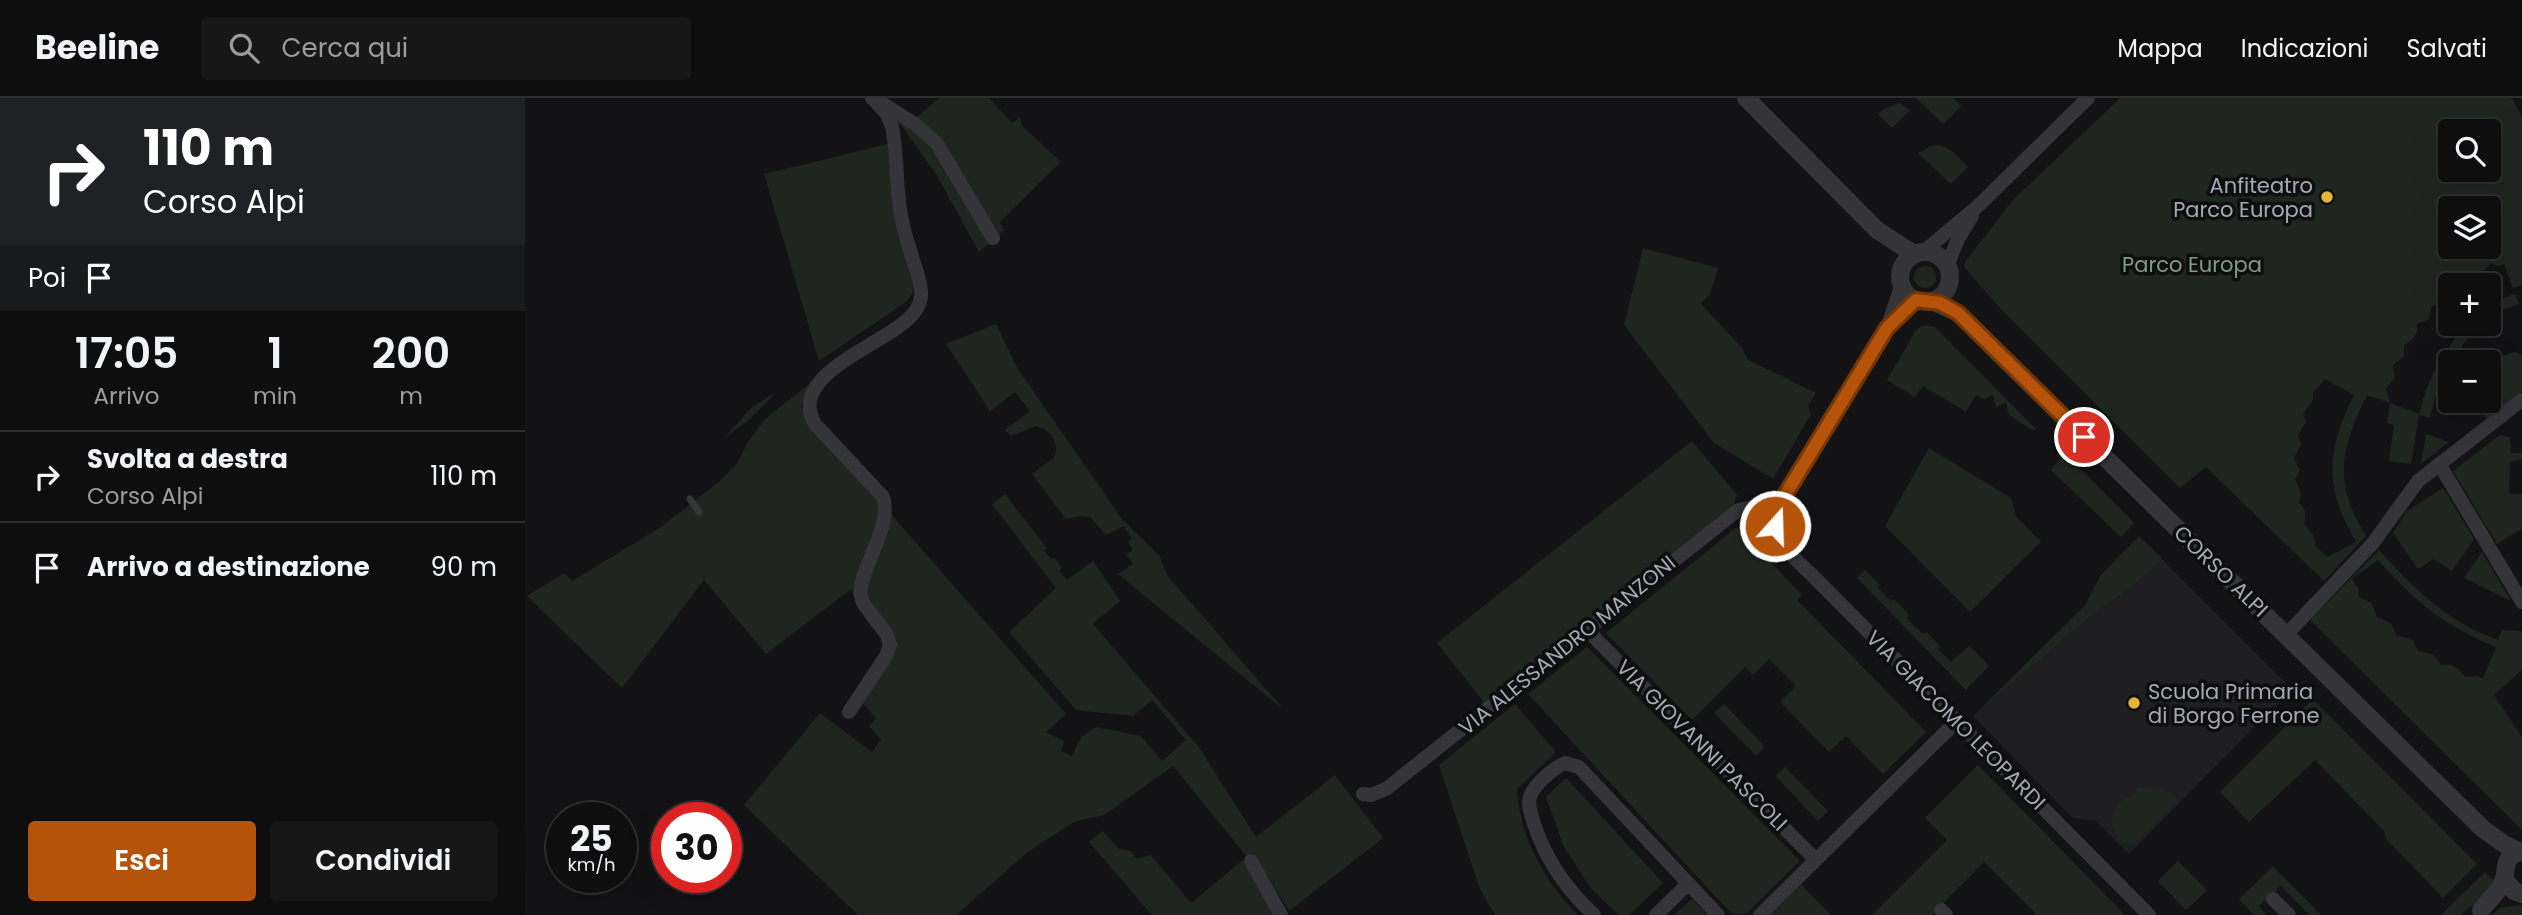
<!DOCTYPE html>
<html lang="it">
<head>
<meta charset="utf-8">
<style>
	body { margin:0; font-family:Poppins,sans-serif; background:#171718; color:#f1f3f6; height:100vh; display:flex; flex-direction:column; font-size:26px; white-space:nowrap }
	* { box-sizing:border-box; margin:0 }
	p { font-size:23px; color:#9b9c9e }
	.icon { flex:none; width:38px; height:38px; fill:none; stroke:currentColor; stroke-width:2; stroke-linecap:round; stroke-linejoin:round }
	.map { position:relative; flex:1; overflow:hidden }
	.details { display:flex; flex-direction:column; background:#0e0e0f; width:525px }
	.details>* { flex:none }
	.hud { background:#202124; color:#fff; overflow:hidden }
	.tools { position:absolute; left:1913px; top:21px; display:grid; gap:14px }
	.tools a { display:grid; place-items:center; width:63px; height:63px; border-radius:7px; background:#0e0e0f; box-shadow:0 7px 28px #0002,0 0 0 2px #2e2e2f; font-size:35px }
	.speed { position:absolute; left:21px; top:704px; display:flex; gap:14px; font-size:35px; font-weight:700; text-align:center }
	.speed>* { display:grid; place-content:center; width:91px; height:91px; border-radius:50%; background:#0e0e0f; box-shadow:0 7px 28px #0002,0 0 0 2px #2e2e2f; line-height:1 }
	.speed small { font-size:18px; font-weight:400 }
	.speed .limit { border:10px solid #d22; background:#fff; color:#111 }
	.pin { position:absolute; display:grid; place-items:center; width:60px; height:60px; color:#fff; margin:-30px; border:4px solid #fff; border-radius:50%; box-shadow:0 2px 7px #0007 }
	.me { position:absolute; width:77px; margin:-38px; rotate:20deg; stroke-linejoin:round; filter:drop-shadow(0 0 5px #0008) }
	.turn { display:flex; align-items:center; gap:24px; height:147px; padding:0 28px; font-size:32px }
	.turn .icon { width:91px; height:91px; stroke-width:2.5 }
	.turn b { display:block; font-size:49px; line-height:60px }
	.then { display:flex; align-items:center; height:66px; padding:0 28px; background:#0003; gap:14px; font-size:26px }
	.eta { display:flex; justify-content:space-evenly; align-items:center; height:119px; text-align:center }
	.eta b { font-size:42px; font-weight:600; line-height:49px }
	.cta { display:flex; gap:14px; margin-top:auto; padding:14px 28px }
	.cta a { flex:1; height:80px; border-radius:7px; background:#b45309; color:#fff; font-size:28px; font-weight:600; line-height:80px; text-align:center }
	.cta a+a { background:#171718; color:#f1f3f6 }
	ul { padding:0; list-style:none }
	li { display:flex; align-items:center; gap:21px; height:91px; padding:0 28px; border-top:2px solid #2e2e2f }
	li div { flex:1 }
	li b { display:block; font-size:26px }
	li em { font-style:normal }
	header { display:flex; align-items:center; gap:42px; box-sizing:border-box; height:98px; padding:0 35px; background:#0e0e0f; border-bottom:2px solid #2e2e2f }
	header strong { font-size:33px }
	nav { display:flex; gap:38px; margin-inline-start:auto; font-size:24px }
	.search { width:490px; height:63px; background:#171718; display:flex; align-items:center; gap:18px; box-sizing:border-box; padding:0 24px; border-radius:7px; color:#9b9c9e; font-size:26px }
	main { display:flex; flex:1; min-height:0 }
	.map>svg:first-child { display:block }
	.built { fill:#1f1f21 }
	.green { fill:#1f2620; fill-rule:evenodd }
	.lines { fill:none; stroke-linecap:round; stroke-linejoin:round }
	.service { stroke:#343439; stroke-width:7 }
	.minor { stroke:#343439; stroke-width:14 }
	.tertiary { stroke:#343439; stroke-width:18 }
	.route-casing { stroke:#753606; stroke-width:18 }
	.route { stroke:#b45309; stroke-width:12 }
	.poi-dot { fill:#e4b33a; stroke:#0e0e0f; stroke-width:2.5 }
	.labels { text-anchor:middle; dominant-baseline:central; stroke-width:7; stroke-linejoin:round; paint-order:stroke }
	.poi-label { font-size:21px; fill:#a5a9b3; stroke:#0e0e0f; text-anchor:end }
	.park-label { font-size:21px; fill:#7d9d81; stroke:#0e0e0f }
	.street-label { font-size:21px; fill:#a5a9b3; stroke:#0e0e0f }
</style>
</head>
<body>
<header>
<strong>Beeline</strong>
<div class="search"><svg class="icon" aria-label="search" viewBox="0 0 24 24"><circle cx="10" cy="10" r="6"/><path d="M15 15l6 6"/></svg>Cerca qui</div>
<nav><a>Mappa</a><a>Indicazioni</a><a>Salvati</a></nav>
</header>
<main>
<section class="details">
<div class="hud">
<div class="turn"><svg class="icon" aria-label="right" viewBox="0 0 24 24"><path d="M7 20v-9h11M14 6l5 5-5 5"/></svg><div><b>110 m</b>Corso Alpi</div></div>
<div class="then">Poi<svg class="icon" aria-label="arrive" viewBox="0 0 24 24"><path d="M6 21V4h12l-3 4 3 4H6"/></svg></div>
</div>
<div class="eta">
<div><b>17:05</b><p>Arrivo</p></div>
<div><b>1</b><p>min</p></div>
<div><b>200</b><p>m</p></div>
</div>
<ul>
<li><svg class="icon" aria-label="right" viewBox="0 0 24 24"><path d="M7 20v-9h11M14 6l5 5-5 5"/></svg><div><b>Svolta a destra</b><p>Corso Alpi</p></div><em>110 m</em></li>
<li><svg class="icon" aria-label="arrive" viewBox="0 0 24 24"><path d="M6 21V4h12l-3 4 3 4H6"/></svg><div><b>Arrivo a destinazione</b></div><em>90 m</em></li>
</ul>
<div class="cta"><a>Esci</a><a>Condividi</a></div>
</section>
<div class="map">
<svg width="1997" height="817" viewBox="0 0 1997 817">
	<rect width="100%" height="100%" fill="#131214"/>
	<path class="built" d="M1637 461 1767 591 1604 756 1571 723 1548 720 1448 618 1570 515 1611 486Z"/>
	<g class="green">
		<path d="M414 0H464L487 25 495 19 497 28 536 64 475 124 479 132 472 138 391 20Z"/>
		<path d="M1391 0H1428L1436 8 1418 26Z"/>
		<path d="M1595 0H1986L1997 18V187L1988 190 1979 166 1973 168 1966 165 1956 176 1945 177 1939 187H1925L1924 198 1915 206 1907 208 1904 221 1892 226C1893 237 1889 242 1879 247V259L1868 267 1870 279 1861 291 1865 305 1894 316C1905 276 1915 258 1942 226H1960C1929 249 1913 283 1905 320L1894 317 1886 366 1864 363 1869 327 1862 325 1865 305 1842 297C1815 351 1808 385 1841 438L1799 483 1681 369 1655 390 1476 211 1439 169 1440 164 1488 102ZM1925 33H1964V72H1925ZM1925 110H1964V149H1925ZM1800 281 1829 297C1801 353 1799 389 1831 444L1802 459 1790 448 1789 438 1779 427C1781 417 1782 412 1774 405L1776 396 1770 381 1775 372 1769 360 1776 346 1773 337 1781 324 1778 316 1788 302V294Z"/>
		<path d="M1374 5 1385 12 1367 30 1353 16 1359 11Z"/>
		<path d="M372 21C420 54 437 97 464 146L454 154 411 76Z"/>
		<path d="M363 46 368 111 387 179 388 195 381 204 294 263 239 76Z"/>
		<path d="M1414 47 1426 52 1443 69 1426 86 1393 55 1406 48Z"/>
		<path d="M1118 150 1193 170 1186 194 1176 206 1217 250 1223 262 1291 295 1283 308 1286 316 1248 381 1189 345 1099 227Z"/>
		<circle cx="1400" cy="179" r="11"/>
		<path d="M1990 196 1994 206 1978 212 1964 223V209L1973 202Z"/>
		<path d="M471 226 493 271 597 421 635 459 642 477 759 612 593 476 608 466 601 456 608 452 603 444 607 441 599 428 581 437 565 419 554 418 541 421 507 376 529 360C535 344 526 332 511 328L486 338 480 332 505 313 490 294 465 313 421 246Z"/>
		<path d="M1402 227 1410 229 1512 332 1505 331 1484 317 1481 305 1471 309 1468 297 1458 301 1451 297 1441 314 1398 288 1390 299 1362 282 1390 234 1396 228Z"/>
		<path d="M1989 254 1997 257V294L1961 321 1956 303H1964C1964 279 1961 261 1989 254Z"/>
		<path d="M284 286 276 308 284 329 354 405V420L331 490 322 494 241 556 179 482 97 590 2 498 39 475 47 483 136 429 195 383 213 364 224 342 240 321Z"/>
		<path d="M250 295 223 323 198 341 227 309Z"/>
		<path d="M1901 336 1924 344 1896 366Z"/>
		<path d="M1975 337 1985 339 1986 355H1997V361L1985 364 1984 396H1997V431L1972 446 1928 373Z"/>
		<path d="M1167 343 1212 397 1209 406 959 604 912 545Z"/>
		<path d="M1404 350 1486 400 1491 419 1516 444 1445 514 1360 428Z"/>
		<path d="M1539 355 1609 425 1596 439 1526 372Z"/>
		<path d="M1918 390 1949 441 1927 473 1908 461 1893 471 1868 435 1881 414Z"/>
		<path d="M480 396 522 450 519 452 526 461 529 459 537 470 534 473 542 482 568 463 595 503 568 526 673 648 731 739 810 677 858 740 764 813 728 755 722 759 648 668 579 717 549 724 504 753 431 817H333L219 707 295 615 347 654 356 641 344 628 351 620 337 604 368 558 342 501 339 489 366 416 541 616 521 634 539 643 536 653 547 658 556 639 571 629 616 638 637 663 661 642 627 602 608 618 551 612 484 534 531 490 467 406Z"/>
		<path d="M1212 429 1277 497 1272 502 1401 634 1358 676 1321 638 1304 654 1255 604 1271 588 1244 561 1228 577 1220 569 1167 622 1081 535Z"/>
		<path d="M1614 438 1637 461 1611 486 1570 515 1448 618 1560 507 1576 477Z"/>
		<path d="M1854 452C1888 490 1924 525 1973 542L1977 532 1997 533V572L1969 597 1997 639V732L1785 522ZM1853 462C1888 503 1922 529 1971 549L1958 581 1952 578 1940 579C1934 570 1926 565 1916 567L1907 556 1893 553 1888 542 1871 537 1866 525 1852 519 1847 505 1834 499 1833 490 1827 481Z"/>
		<path d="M1957 454 1986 503 1939 480Z"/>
		<path d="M1340 472 1355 487 1353 490 1366 503 1369 501 1384 516 1381 520 1398 536 1401 534 1416 549 1413 551 1426 564 1444 548 1464 568 1441 592 1332 480Z"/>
		<path d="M1062 549 1275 763 1222 815 1210 817 1205 814 1003 596Z"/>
		<path d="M1788 601 1952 766 1918 800 1861 741 1859 733 1851 725 1790 662 1724 724 1695 694Z"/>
		<path d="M990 606 1031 654 992 691C994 737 1020 785 1053 817H970L955 791 914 667Z"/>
		<path d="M1199 606 1240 649 1231 658 1189 615Z"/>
		<path d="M1453 667 1600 817H1512L1459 764 1407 817H1347L1422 742 1400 720Z"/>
		<path d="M1260 669 1303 713 1293 723 1251 678Z"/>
		<path d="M1041 680 1138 785 1104 817H1094L1065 789 1039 749 1021 699Z"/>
		<path d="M1613 690H1625L1647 695 1652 703 1610 744 1602 746 1594 742 1586 723 1594 704 1609 697Z"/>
		<path d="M578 733 594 751 606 753 612 761 626 757 666 805 718 762 751 817H627L564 744Z"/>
		<path d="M1653 763 1682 792 1661 812 1633 783Z"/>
		<path d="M1748 768 1796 817H1784L1756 788 1734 808 1742 817H1729L1714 801Z"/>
		<path d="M1960 774 1969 783 1968 791 1935 817H1916Z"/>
		<path d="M1276 787 1306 817H1245Z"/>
		<path d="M1167 801 1182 817H1149Z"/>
		<path d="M1997 807V817H1966L1975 810Z"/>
	</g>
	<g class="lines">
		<path class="service" d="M165 401 174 414"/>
		<g class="minor">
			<path d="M358 6 390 26 412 46 468 140"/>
			<path d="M1398 154 1453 108 1563 0"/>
			<path d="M1422 168 1433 141 1447 118"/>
			<path d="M1376 189 1362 230 1251 414C1244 442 1271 461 1288 478L1624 817"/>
			<path d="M1367 224 1391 202"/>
			<path d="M1914 366 1997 504"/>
			<path d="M1062 532 1291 762"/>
			<path d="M1761 537 1848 445 1893 383 1997 302"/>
			<path d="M324 614 361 558 365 547 362 537 338 505 335 495C337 466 368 427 358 399L290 326C259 273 370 245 391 212 400 199 395 185 391 171 384 149 376 126 374 103 371 78 372 53 367 28L361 15 347 0"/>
			<path d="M838 696 846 697 861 691 1213 412 1228 409 1251 414"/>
			<path d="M726 763 756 817"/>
			<path d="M1748 801 1764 817"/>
			<path d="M1416 812 1421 817"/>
			<path d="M1069 817C1042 792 1021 762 1009 726 1007 717 1002 708 1005 699 1008 687 1029 670 1040 665L1054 669 1193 817"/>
			<path d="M1131 817 1163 786"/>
			<path d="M1235 817 1432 623"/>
		</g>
		<g class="tertiary">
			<path d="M1221 0 1352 132 1389 156"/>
			<circle cx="1400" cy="179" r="25"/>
			<path d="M1407 203 1433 215 1958 731 1979 746 1995 754"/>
			<path d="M1979 781 1989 793 1997 796"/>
			<path d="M1956 812C1963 803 1973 795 1978 784 1984 769 1975 760 1997 753"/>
		</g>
	</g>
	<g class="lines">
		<g class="route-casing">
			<path id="route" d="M1250 428 1251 414 1254 407 1362 230 1391 202 1415 205 1433 215 1559 339"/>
		</g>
		<use href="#route" class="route"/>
	</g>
	<g class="poi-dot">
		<circle cx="1802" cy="99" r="7"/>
		<circle cx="1609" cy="605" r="7"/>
	</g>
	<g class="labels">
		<g class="poi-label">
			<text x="1788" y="87">Anfiteatro<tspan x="1788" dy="24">Parco Europa</tspan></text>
			<text x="1623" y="593" text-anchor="start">Scuola Primaria<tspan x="1623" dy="24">di Borgo Ferrone</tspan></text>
		</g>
		<g class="park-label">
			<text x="1667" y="166">Parco Europa</text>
		</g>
		<g class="street-label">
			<text transform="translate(1696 473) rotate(44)">CORSO ALPI</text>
			<text transform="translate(1042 547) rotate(-39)">VIA ALESSANDRO MANZONI</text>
			<text transform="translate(1431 622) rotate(45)">VIA GIACOMO LEOPARDI</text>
			<text transform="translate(1177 647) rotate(45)">VIA GIOVANNI PASCOLI</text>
		</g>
	</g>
</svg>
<div class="tools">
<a><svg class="icon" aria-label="search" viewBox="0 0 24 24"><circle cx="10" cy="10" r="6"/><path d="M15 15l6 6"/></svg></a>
<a><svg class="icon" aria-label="layers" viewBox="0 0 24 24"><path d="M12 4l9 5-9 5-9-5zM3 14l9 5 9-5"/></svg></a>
<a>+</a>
<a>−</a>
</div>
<div class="speed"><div>25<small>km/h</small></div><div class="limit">30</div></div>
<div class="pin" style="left:1559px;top:339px;background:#d93025"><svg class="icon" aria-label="arrive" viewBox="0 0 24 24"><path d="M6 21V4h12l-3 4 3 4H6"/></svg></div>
<svg class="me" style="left:1250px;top:428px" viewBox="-20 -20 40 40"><circle r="17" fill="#b45309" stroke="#fff" stroke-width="3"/><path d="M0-11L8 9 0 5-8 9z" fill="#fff"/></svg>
</div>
</main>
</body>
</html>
